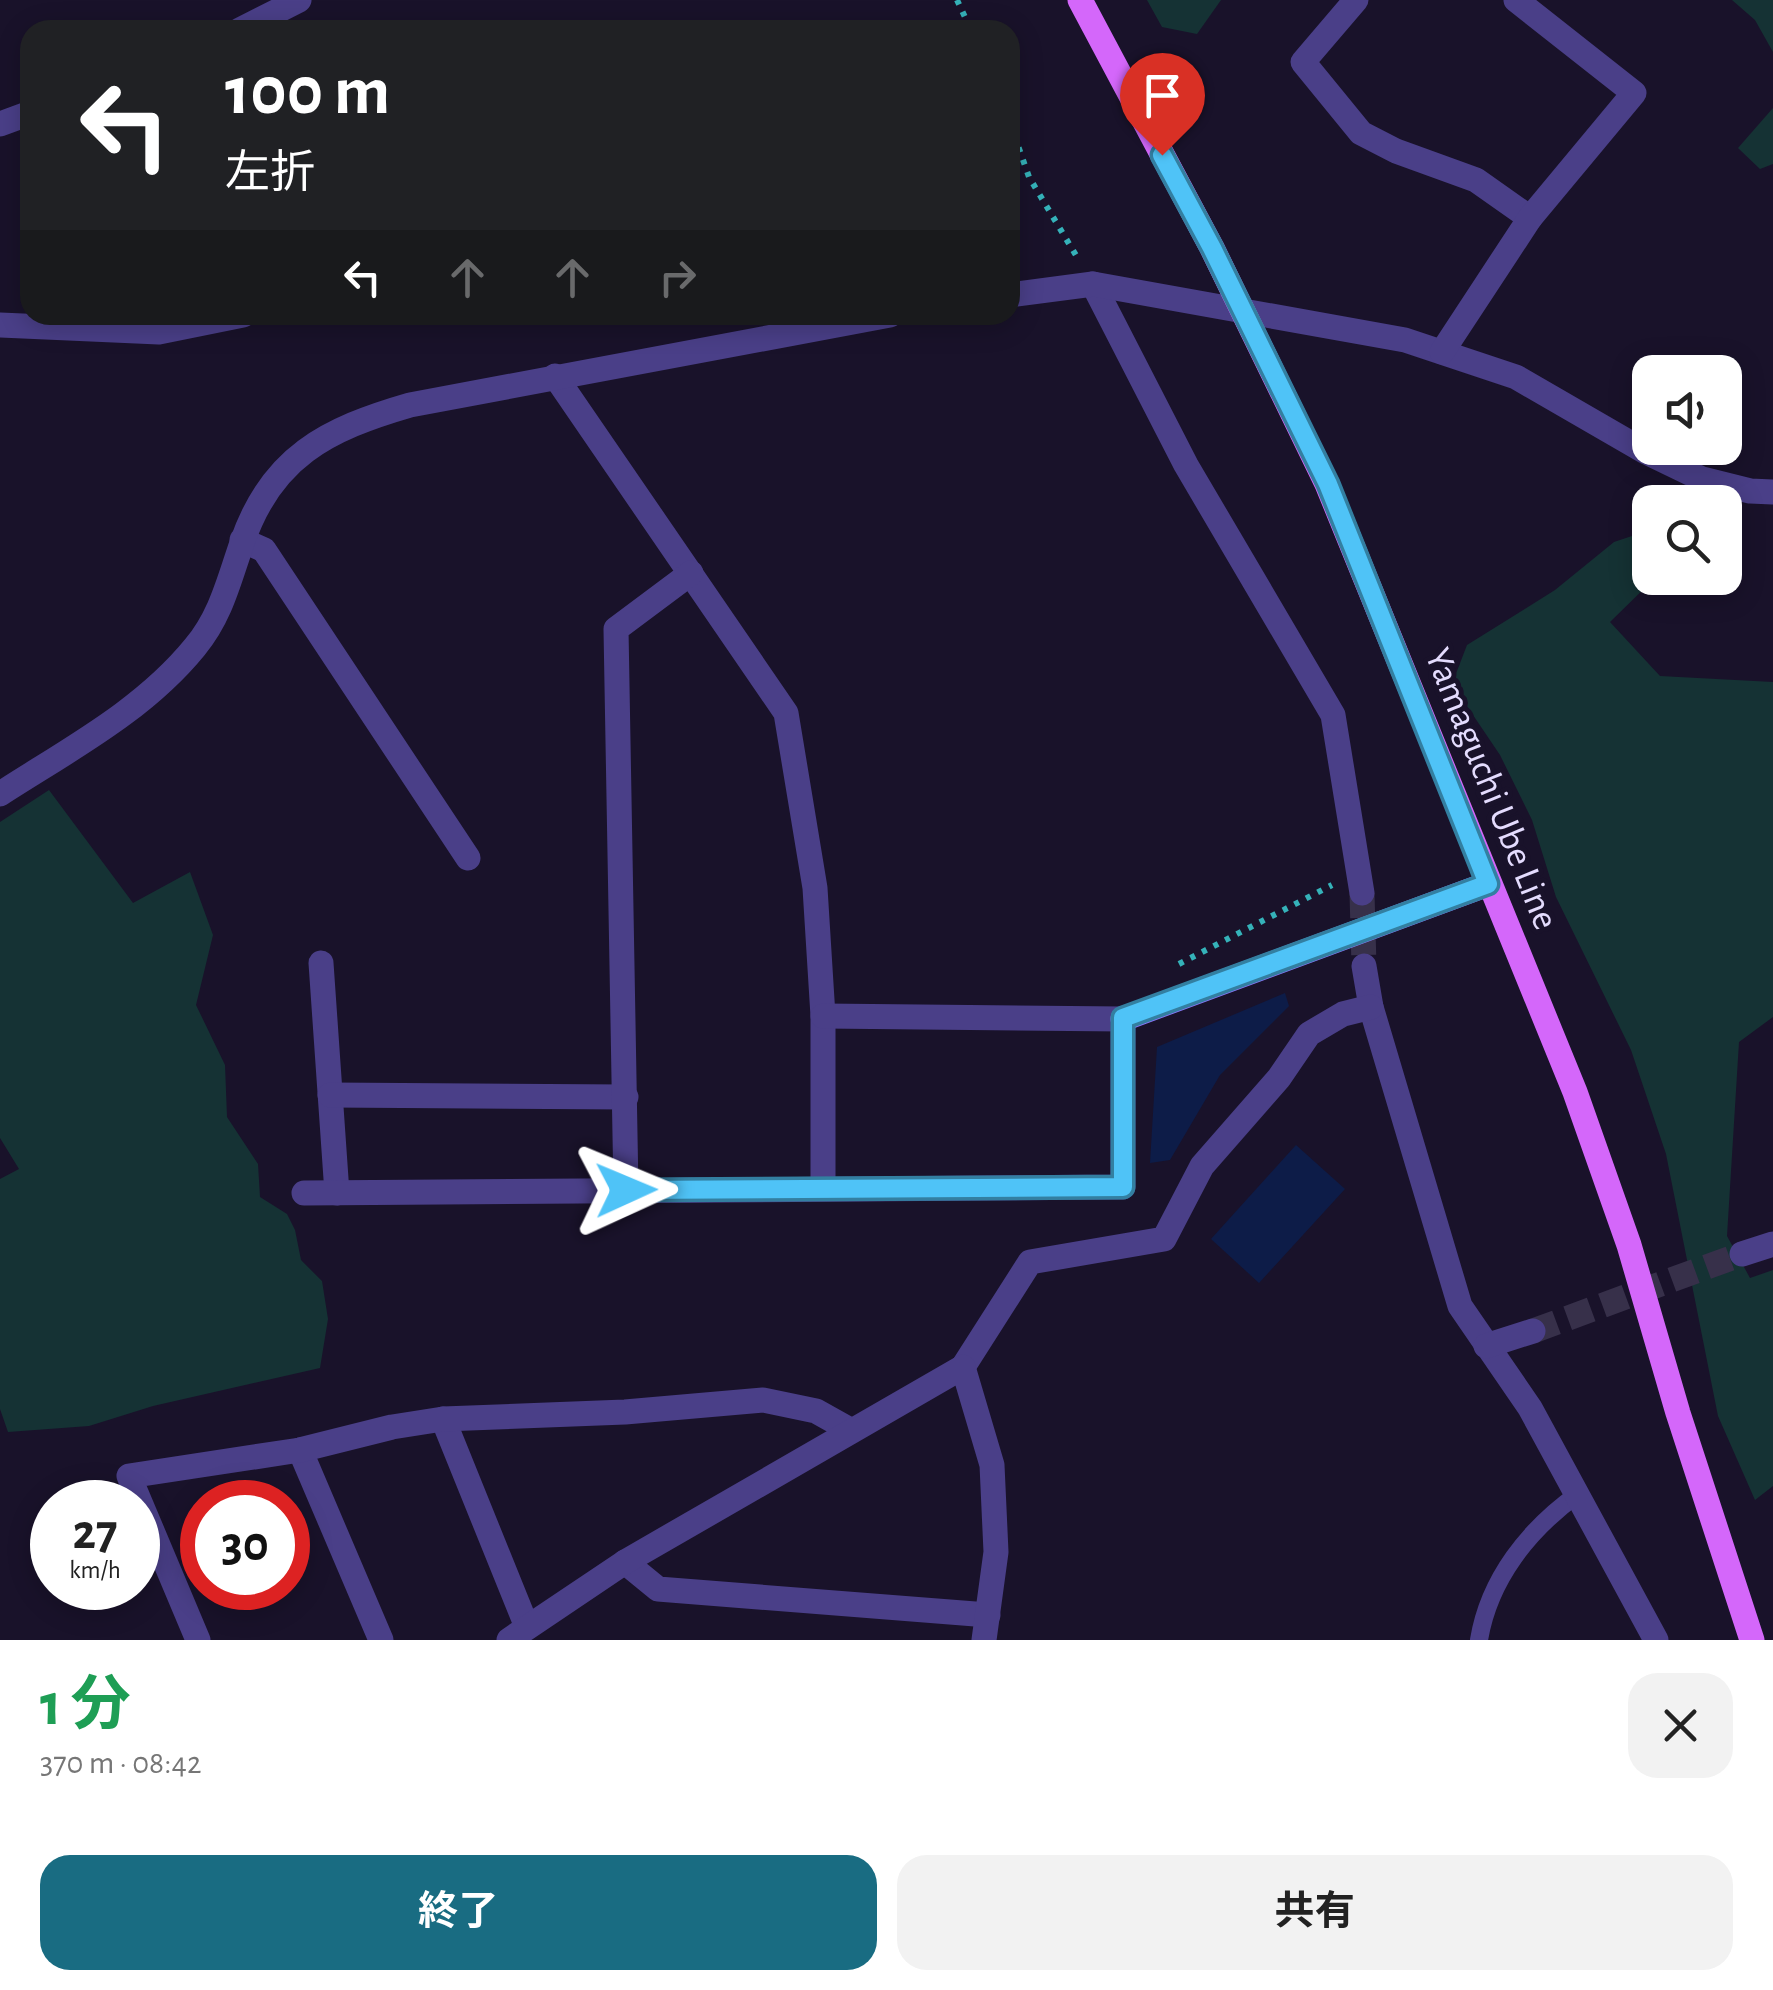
<!DOCTYPE html>
<html lang="ja">
<head>
<meta charset="utf-8">
<style>
	body { margin:0; font-family:"Alegreya Sans","Noto Sans JP",sans-serif; background:#f2f2f2; color:#222; height:100vh; display:flex; flex-direction:column; font-size:38px; white-space:nowrap }
	* { box-sizing:border-box; margin:0 }
	p { font-size:32px; color:#767676 }
	.icon { flex:none; width:55px; height:55px; fill:none; stroke:currentColor; stroke-width:2; stroke-linecap:round; stroke-linejoin:round }
	.map { position:relative; height:1640px; overflow:hidden }
	.side { display:flex; flex-direction:column; background:#fff; flex:1 }
	.side>* { flex:none }
	.top-card { position:absolute; left:20px; top:20px; width:1000px; height:305px; border-radius:30px; box-shadow:0 5px 25px #0003; background:#202124; color:#fff; overflow:hidden }
	.tools { position:absolute; left:1632px; top:355px; display:grid; gap:20px }
	.tools a { display:grid; place-items:center; width:110px; height:110px; border-radius:20px; background:#fff; box-shadow:0 5px 25px #0003; font-size:50px }
	.speed { position:absolute; left:30px; top:1480px; display:flex; gap:20px; font-size:50px; font-weight:700; text-align:center }
	.speed>* { display:grid; place-content:center; width:130px; height:130px; border-radius:50%; background:#fff; box-shadow:0 5px 25px #0003; line-height:1 }
	.speed small { font-size:25px; font-weight:400 }
	.speed .limit { border:15px solid #d22; background:#fff; color:#111 }
	.pin { position:absolute; display:grid; place-items:center; width:85px; height:85px; color:#fff; margin:-102px -42px; border-radius:50% 50% 50% 0; rotate:-45deg; box-shadow:0 0 10px #0007 }
	.pin .icon { rotate:45deg }
	.me { position:absolute; width:110px; margin:-55px; rotate:89deg; stroke-linejoin:round; filter:drop-shadow(0 0 8px #0008) }
	.turn { display:flex; align-items:center; gap:35px; height:210px; padding:0 40px; font-size:45px }
	.turn .icon { width:130px; height:130px; stroke-width:2.5 }
	.turn b { display:block; font-size:70px; line-height:85px }
	.lanes { display:flex; align-items:center; height:95px; padding:0 40px; background:#0003; justify-content:center; gap:50px; direction:ltr }
	.lanes .off { opacity:.35 }
	.round { display:grid; place-items:center; flex:none; width:105px; height:105px; border-radius:30px; background:#f2f2f2 }
	.overview { display:flex; align-items:center; justify-content:space-between; height:170px; padding:0 40px }
	h1 { font-size:60px; font-weight:700; line-height:75px; color:#1e9e55 }
	.action { display:flex; gap:20px; margin-top:auto; padding:20px 40px }
	.action a { flex:1; height:115px; border-radius:30px; background:#196c82; color:#fff; font-size:40px; font-weight:700; line-height:115px; text-align:center }
	.action a+a { background:#f2f2f2; color:#222 }
	.map>svg:first-child { display:block }
	.green { fill:#153234 }
	.water { fill:#0d1c48 }
	.lines { fill:none; stroke-linecap:round; stroke-linejoin:round }
	.street-tunnel { stroke:#37304a; stroke-width:25; stroke-dasharray:25 12; stroke-linecap:butt }
	.path { stroke:#35b2b9; stroke-width:6; stroke-dasharray:5 8; stroke-linecap:butt }
	.lane { stroke:#4a3f88; stroke-width:18 }
	.street { stroke:#4a3f88; stroke-width:25 }
	.secondary { stroke:#8977fb; stroke-width:25 }
	.primary { stroke:#d467fa; stroke-width:25 }
	.route-casing { stroke:#337fa1; stroke-width:25 }
	.route { stroke:#4fc3f7; stroke-width:18 }
	.labels { text-anchor:middle; dominant-baseline:central; stroke-width:10; stroke-linejoin:round; paint-order:stroke }
	.street-label { font-size:38px; fill:#e4dcfe; stroke:#19122a }
</style>
</head>
<body>
<div class="map">
<svg width="1773" height="1640" viewBox="0 0 1773 1640">
	<rect width="100%" height="100%" fill="#19122a"/>
	<g class="green">
		<path d="M1147 0H1221L1197 34 1162 27Z"/>
		<path d="M1732 0H1773V52L1755 20Z"/>
		<path d="M1773 108V164L1760 169 1738 148Z"/>
		<path d="M1650 530V578H1655L1610 622 1660 676 1773 682V1017L1739 1042 1727 1236 1750 1278 1773 1270V1486L1755 1500 1718 1416 1666 1154 1631 1050 1556 897 1532 820 1500 755 1452 684 1467 645 1555 590 1614 542Z"/>
		<path d="M49 790 133 903 190 872 213 935 196 1005 225 1065 227 1117 258 1164 260 1197 287 1214 295 1230 301 1260 322 1281 328 1319 320 1368 153 1406 89 1426 8 1432 0 1409V1179L19 1169 0 1138V822Z"/>
	</g>
	<g class="water">
		<path d="M1285 993 1289 1006 1220 1075 1170 1160 1150 1163 1157 1047Z"/>
		<path d="M1296 1145 1345 1189 1259 1283 1211 1239Z"/>
	</g>
	<g class="lines">
		<g class="street-tunnel">
			<path d="M1362 893 1364 966"/>
			<path d="M1533 1331 1742 1254"/>
		</g>
		<g class="path">
			<path d="M957 0 971 30"/>
			<path d="M1010 123 1029 177 1077 257"/>
			<path d="M1179 964 1332 885"/>
		</g>
		<path class="lane" d="M1479 1640C1489 1579 1529 1529 1578 1494"/>
		<g class="street">
			<path d="M1356 0 1303 62 1361 133 1396 151 1476 180 1530 218"/>
			<path d="M240 30 299 0"/>
			<path d="M0 124 30 113"/>
			<path d="M1093 284 1186 465 1333 715 1362 893"/>
			<path d="M1010 295 1093 284 1405 340 1516 377 1644 451 1702 479 1750 491 1773 492"/>
			<path d="M0 325 159 332 243 315"/>
			<path d="M1442 352 1530 218 1634 93 1516 0"/>
			<path d="M555 376 786 713 815 888 823 1016V1188"/>
			<path d="M242 540 264 550 468 858"/>
			<path d="M0 794C68 750 143 711 195 647 221 616 229 580 242 543 271 457 327 429 410 405L890 315"/>
			<path d="M321 963 337 1193"/>
			<path d="M1364 966 1371 1007 1460 1306 1530 1408 1656 1640"/>
			<path d="M330 1095 626 1097"/>
			<path d="M626 1191 616 629 691 573"/>
			<path d="M304 1193 1123 1187V1019L823 1016"/>
			<path d="M1742 1254 1773 1244"/>
			<path d="M1486 1346 1533 1331"/>
			<path d="M963 1367 1030 1262 1164 1239 1202 1166 1279 1078 1309 1034 1343 1014 1371 1007"/>
			<path d="M443 1419 527 1627"/>
			<path d="M300 1450 381 1640"/>
			<path d="M625 1562 658 1589 988 1615"/>
			<path d="M198 1640 129 1476 300 1450 392 1427 443 1419 625 1412 763 1400 816 1411 850 1430"/>
			<path d="M509 1640 625 1562 963 1367 992 1465 996 1552 984 1640"/>
		</g>
		<path class="secondary" d="M1123 1019 1488 884"/>
		<path class="primary" d="M1080 0 1212 248 1327 484 1575 1092 1629 1245 1678 1413 1752 1640"/>
	</g>
	<g class="lines">
		<g class="route-casing">
			<path id="route" d="M626 1190 1123 1187V1018L1488 884 1328 484 1212 248 1162 155"/>
		</g>
		<use href="#route" class="route"/>
	</g>
	<g class="labels">
		<g class="street-label">
			<text transform="translate(1491 789) rotate(68)">Yamaguchi Ube Line</text>
		</g>
	</g>
</svg>
<div class="tools">
<a><svg class="icon" aria-label="sound" viewBox="0 0 24 24"><path d="M4 9h4l5-4v14l-5-4H4zM17 9q2 3 0 6"/></svg></a>
<a><svg class="icon" aria-label="search" viewBox="0 0 24 24"><circle cx="10" cy="10" r="6"/><path d="M15 15l6 6"/></svg></a>
</div>
<div class="speed"><div>27<small>km/h</small></div><div class="limit">30</div></div>
<div class="pin" style="left:1162px;top:155px;background:#d93025"><svg class="icon" aria-label="arrive" viewBox="0 0 24 24"><path d="M6 21V4h12l-3 4 3 4H6"/></svg></div>
<svg class="me" style="left:626px;top:1190px" viewBox="-20 -20 40 40"><path d="M0-17L14 15 0 8-14 15z" fill="#4fc3f7" stroke="#fff" stroke-width="4"/></svg>
<div class="top-card">
<div class="turn"><svg class="icon" aria-label="left" viewBox="0 0 24 24"><path d="M17 20v-9H6M10 6l-5 5 5 5"/></svg><div><b>100 m</b>左折</div></div>
<div class="lanes"><svg class="icon" aria-label="left" viewBox="0 0 24 24"><path d="M17 20v-9H6M10 6l-5 5 5 5"/></svg><svg class="icon off" aria-label="ahead" viewBox="0 0 24 24"><path d="M12 20V5M6 11l6-6 6 6"/></svg><svg class="icon off" aria-label="ahead" viewBox="0 0 24 24"><path d="M12 20V5M6 11l6-6 6 6"/></svg><svg class="icon off" aria-label="right" viewBox="0 0 24 24"><path d="M7 20v-9h11M14 6l5 5-5 5"/></svg></div>
</div>
</div>
<section class="side">
<div class="overview"><div><h1>1 分</h1><p>370 m · 08:42</p></div><a class="round"><svg class="icon" aria-label="close" viewBox="0 0 24 24"><path d="M6 6l12 12M18 6L6 18"/></svg></a></div>
<div class="action"><a>終了</a><a>共有</a></div>
</section>
</body>
</html>
